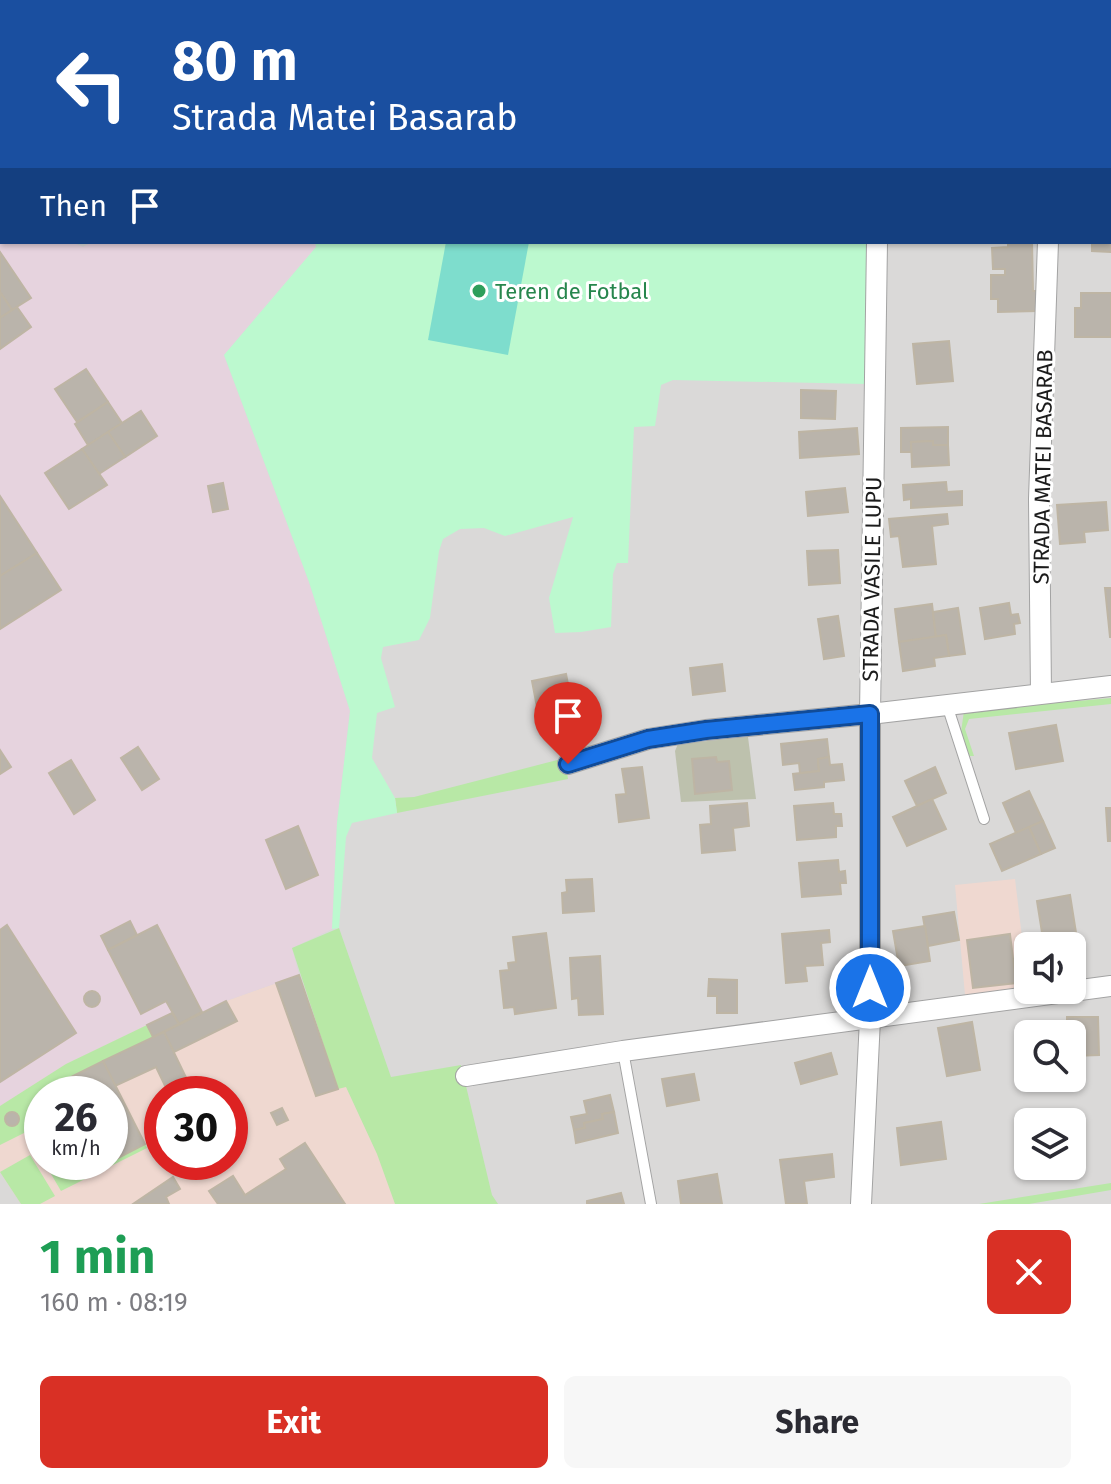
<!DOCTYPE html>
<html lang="en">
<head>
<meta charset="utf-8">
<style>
	body { margin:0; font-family:"Fira Sans",sans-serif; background:#f7f7f7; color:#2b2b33; height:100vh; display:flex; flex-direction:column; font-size:30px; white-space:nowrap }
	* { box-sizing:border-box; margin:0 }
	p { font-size:26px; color:#7c7c81 }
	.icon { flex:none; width:44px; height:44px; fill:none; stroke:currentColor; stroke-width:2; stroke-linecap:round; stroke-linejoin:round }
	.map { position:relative; height:1204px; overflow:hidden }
	.sheet { display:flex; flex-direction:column; background:#fff; flex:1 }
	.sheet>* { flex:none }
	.hud { position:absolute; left:0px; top:0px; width:1112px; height:244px; box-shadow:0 2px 6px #0004; background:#1a4fa0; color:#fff; overflow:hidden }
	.buttons { position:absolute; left:1014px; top:932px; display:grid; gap:16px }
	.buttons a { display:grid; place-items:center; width:72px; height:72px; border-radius:12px; background:#fff; box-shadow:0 2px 6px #0004; font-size:40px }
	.speed { position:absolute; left:24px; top:1076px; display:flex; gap:16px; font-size:40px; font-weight:700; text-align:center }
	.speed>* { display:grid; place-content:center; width:104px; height:104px; border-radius:50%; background:#fff; box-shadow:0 2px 6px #0004; line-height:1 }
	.speed small { font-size:20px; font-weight:400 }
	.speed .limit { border:12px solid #d22; background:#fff; color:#111 }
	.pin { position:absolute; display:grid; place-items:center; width:68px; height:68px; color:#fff; margin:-82px -34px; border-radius:50% 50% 50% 0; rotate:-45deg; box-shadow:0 0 8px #0007 }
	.pin .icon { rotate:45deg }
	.me { position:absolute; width:88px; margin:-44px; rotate:0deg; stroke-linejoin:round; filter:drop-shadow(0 0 6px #0008) }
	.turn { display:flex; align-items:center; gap:28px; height:168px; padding:0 40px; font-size:36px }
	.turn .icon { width:104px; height:104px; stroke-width:2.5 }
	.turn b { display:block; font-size:56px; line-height:68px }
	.then { display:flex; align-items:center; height:76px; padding:0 40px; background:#0003; gap:16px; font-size:30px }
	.round { display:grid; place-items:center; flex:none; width:84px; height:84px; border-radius:12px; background:#f7f7f7 }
	.overview { display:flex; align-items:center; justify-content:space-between; height:136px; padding:0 40px }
	h1 { font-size:48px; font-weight:700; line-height:60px; color:#1e9e55 }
	.action { display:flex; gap:16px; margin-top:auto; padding:16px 40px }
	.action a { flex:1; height:92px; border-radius:12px; background:#d93025; color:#fff; font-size:32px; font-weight:700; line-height:92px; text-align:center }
	.action a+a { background:#f7f7f7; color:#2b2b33 }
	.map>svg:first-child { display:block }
	.residential { fill:#dad9d8; fill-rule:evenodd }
	.commercial { fill:#efd8d0; fill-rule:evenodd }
	.industrial { fill:#e6d3de }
	.construction { fill:#bdc1ad }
	.grass { fill:#b8e8a6 }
	.park { fill:#bcf9cf }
	.pitch { fill:#7eddcd }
	.building { fill:#bab4ab; stroke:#beb5a4; stroke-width:2 }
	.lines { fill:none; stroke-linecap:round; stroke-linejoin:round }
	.lane-casing { stroke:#a3a3a3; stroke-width:12 }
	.street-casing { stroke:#a3a3a3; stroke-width:22 }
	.lane { stroke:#fff; stroke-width:10 }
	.street { stroke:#fff; stroke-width:20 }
	.route-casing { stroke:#114b97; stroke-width:20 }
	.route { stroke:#1a73e8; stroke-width:14 }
	.leisure-dot { fill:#2e9e5b; stroke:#fff; stroke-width:3 }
	.labels { text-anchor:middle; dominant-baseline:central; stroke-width:6; stroke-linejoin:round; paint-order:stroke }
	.leisure-label { font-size:22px; fill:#27864d; stroke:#fff; text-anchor:start }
	.street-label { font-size:22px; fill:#1c1c1c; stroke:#fff }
</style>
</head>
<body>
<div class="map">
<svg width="1111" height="1204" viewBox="0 0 1111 1204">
	<rect width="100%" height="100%" fill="#edece1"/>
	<path class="residential" d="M0 0H1111V1204H0ZM2 2H1110V242H2ZM1028 946H1072V990H1028ZM1028 1034H1072V1078H1028ZM42 1094H110V1162H42ZM162 1094H230V1162H162ZM1028 1122H1072V1166H1028Z"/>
	<g class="commercial">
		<path d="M1015 879 1028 987 965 995 955 885Z"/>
		<path d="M299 975 338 1088 346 1086 377 1153 482 1204H21L0 1172V1106L66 1064 172 1013 179 1024 226 1001ZM42 1094H110V1162H42ZM162 1094H230V1162H162Z"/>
	</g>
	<g class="industrial">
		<rect x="760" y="0" width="243" height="2"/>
		<path d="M0 227 2 242H72L83 247 92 242H315L317 247 224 355 309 582 350 711 337 823 332 929 292 948 299 975 226 1001 179 1024 172 1013 66 1064 0 1106Z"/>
	</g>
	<path class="construction" d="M748 737 756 799 681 802 675 751 678 744Z"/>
	<g class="grass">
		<path d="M148 0H326L324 2Z"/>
		<path d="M2 72V199L0 198Z"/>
		<path d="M1111 698V704L969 719 965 729 974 756H969L961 732 964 711Z"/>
		<path d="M565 758 568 779 397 813 395 798 414 797Z"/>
		<path d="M339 928 391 1077 461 1065 492 1195 498 1204H395L377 1154 346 1087 338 1089 292 948Z"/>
		<path d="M147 1025 153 1037 61 1082 67 1094H42V1124L0 1145V1106L66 1064Z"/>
		<path d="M145 1144 147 1148 61 1191 44 1162H102L104 1165Z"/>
		<path d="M30 1155 55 1196 40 1204H21L0 1172Z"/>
		<path d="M1111 1183V1190L1029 1204H979Z"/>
	</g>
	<g class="park">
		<path d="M351 0H738L348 2Z"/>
		<path d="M315 242H868L866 384 673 380 661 385 655 426 634 427 628 563H617L613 574 611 627 581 632 555 633 549 598 573 517 505 536 484 528 460 529 443 539 439 551 430 618 419 640 383 647 381 658 395 707 377 713 372 758 395 798 397 813 352 823 346 837 339 928 332 929 337 823 350 711 309 582 224 355 316 247Z"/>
	</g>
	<path class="pitch" d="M446 242H529L508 355 428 340Z"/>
	<g class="building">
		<path d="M17 0H89L86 2Z"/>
		<path d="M110 0H148L149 2H111Z"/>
		<path d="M1050 0H1099L1050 2Z"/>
		<rect x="1110" y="95" width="1" height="101"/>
		<path d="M1111 211V252L1092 251V242H1110Z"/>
		<path d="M1008 242H1032L1033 291H1037V311L998 312V299H991V275H1005V269H993L992 248 1008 247Z"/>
		<path d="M0 252 31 298 12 310 0 292Z"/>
		<path d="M0 292 12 310 0 318Z"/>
		<path d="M1081 293H1111V337H1075V308H1081Z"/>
		<path d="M17 307 31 327 0 349V318Z"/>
		<path d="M949 341 953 381 917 384 913 344Z"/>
		<path d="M86 369 108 402 77 422 55 389Z"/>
		<path d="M801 390 836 391 835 419 801 418Z"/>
		<path d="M108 402 122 423 88 445 75 424Z"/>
		<path d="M141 411 157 436 125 457 108 432Z"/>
		<path d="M948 427V445H933V441L911 442 912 452H901V428Z"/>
		<path d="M857 428 859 454 800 458 799 432Z"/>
		<path d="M108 432 125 457 99 474 82 449Z"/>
		<path d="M933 441V445H948L949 465 912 467 911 442Z"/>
		<path d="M82 449 107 485 69 509 45 473Z"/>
		<path d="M946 482 947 492 962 491V505L911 508V499L904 500 903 485Z"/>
		<path d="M223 483 228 509 213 512 208 486Z"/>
		<path d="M845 488 848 512 808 516 806 492Z"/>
		<path d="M0 496 37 553 0 576Z"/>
		<path d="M1106 502 1108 530 1084 532 1085 542 1060 544 1057 505Z"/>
		<path d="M947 514 948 524 932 526 936 564 903 567 899 536 891 537 889 519Z"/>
		<path d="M838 550 840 583 809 585 807 551Z"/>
		<path d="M37 553 61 590 0 629V576Z"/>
		<path d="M1105 588H1111V637H1110Z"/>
		<path d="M1009 603 1011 615 1018 614 1020 623 1014 624 1015 634 985 639 980 608Z"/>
		<path d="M932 604 936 637 899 642 895 609Z"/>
		<path d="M958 608 965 654 949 656 946 635 936 637 933 612Z"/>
		<path d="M838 616 844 656 824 659 818 619Z"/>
		<path d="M946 635 949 656 934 658 935 666 903 671 899 642Z"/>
		<path d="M722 664 725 691 693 695 690 668Z"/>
		<path d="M566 674 573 710 587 707 591 725 551 733 548 721 540 723 532 681Z"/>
		<path d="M1056 725 1063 761 1016 769 1009 733Z"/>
		<path d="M827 739 829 757 818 759 819 771 800 773 799 763 783 765 781 744Z"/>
		<path d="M138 747 159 779 142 790 121 758Z"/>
		<path d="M0 750 11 767 0 774Z"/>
		<path d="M716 757 717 762 729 761 732 790 695 794 692 759Z"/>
		<path d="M829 757 830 765 842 764 844 780 824 782V787L795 790 793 774 819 771 818 759Z"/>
		<path d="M71 760 95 800 74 814 49 773Z"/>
		<path d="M642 767 649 818 619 822 616 795 626 794 622 769Z"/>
		<path d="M935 767 946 793 917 806 905 781Z"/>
		<path d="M1029 791 1043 821 1016 833 1003 803Z"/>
		<path d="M932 799 946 829 907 846 893 817Z"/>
		<path d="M747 803 749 826 733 828 735 850 702 853 700 825 711 824 710 806Z"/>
		<path d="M833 803 834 814H841L842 826H836V837L797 840 794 806Z"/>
		<path d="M1106 808H1111V841H1108Z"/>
		<path d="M1043 821 1055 848 1041 854 1029 827Z"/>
		<path d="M298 826 318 875 286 889 266 840Z"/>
		<path d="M1029 827 1041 854 1002 871 990 844Z"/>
		<path d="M838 860 839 872 845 871 846 883H840L841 894 802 897 799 863Z"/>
		<path d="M592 879 594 911 563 913 562 893 567 892 566 880Z"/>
		<path d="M1070 895 1077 939 1044 945 1037 901Z"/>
		<path d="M954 912 959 940 928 946 923 917Z"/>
		<path d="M130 921 137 935 108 950 101 936Z"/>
		<path d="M7 925 76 1033 0 1082V930Z"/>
		<path d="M157 925 202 1012 179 1024 166 1001 141 1014 108 950Z"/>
		<path d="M925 926 930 961 899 966 893 931Z"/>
		<path d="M829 930 830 942 821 943 823 965 805 966 807 981 786 983 782 934Z"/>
		<path d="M546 933 556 1008 515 1014 514 1007 504 1008 500 971 509 970 508 963 516 962 513 937Z"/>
		<path d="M1010 934 1016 983 973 988 967 940Z"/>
		<path d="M600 956 603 1014 579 1015 578 998 572 999 570 958Z"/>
		<path d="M299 975 338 1089 316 1096 276 983Z"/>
		<path d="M709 979 737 980V1013H717V996H708Z"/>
		<circle cx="92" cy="999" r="8"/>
		<path d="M226 1001 237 1021 174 1052 164 1032Z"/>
		<path d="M172 1013 179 1024 153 1037 147 1025Z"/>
		<path d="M1067 1017H1098L1099 1055 1072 1056V1034H1067Z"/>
		<path d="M972 1022 980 1070 947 1076 938 1028Z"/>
		<path d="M164 1032 194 1094H169L156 1067 115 1086 103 1061Z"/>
		<path d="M831 1053 837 1074 801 1084 795 1063Z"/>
		<path d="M103 1061 145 1144 110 1162V1094H67L61 1082Z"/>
		<path d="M694 1074 699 1100 667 1106 662 1079Z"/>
		<path d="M610 1095 614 1112 602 1114 603 1119 584 1123 585 1128 574 1130 571 1117 587 1114 584 1101Z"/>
		<path d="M282 1108 288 1120 277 1125 271 1113Z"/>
		<path d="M614 1112 618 1133 576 1143 574 1130 585 1128 584 1123 603 1119 602 1114Z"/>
		<circle cx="12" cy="1119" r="7"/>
		<path d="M941 1122 946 1159 901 1165 897 1128Z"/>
		<path d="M305 1143 345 1204H218L209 1191 233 1176 245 1195 286 1169 280 1159Z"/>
		<path d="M832 1154 834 1177 804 1181 807 1204H786L780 1160Z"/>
		<path d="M717 1174 722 1204H681L678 1181Z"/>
		<path d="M173 1177 180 1189 166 1197 169 1204H133Z"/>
		<path d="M621 1193 624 1204H587V1201Z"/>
	</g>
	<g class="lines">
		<g class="lane-casing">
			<g id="lane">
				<path d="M333 2 336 0"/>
				<path d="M1028 2V0"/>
				<path d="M0 207 2 208"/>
				<path d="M947 705 984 819"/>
				<path d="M623 1051 651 1204"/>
			</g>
		</g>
		<g class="street-casing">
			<g id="street">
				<path d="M1041 693 1039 499 1048 242"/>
				<path d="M568 764 648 739 706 730 870 714 1111 686"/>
				<path d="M466 1076 623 1051 1111 986"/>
				<path d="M861 1204 870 1019V714L877 242"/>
			</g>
		</g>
		<use href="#lane" class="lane"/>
		<use href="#street" class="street"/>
	</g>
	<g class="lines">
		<g class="route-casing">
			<path id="route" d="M568 764 648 739 706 730 870 714V988"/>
		</g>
		<use href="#route" class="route"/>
	</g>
	<circle class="leisure-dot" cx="479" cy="291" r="8"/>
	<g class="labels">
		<g class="leisure-label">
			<text x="495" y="291">Teren de Fotbal</text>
		</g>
		<g class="street-label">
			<text transform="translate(1043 467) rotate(-89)">STRADA MATEI BASARAB</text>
			<text transform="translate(872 579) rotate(-89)">STRADA VASILE LUPU</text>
		</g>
	</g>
</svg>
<div class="buttons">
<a><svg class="icon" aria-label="sound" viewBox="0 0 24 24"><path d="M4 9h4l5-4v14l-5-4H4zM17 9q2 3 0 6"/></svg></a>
<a><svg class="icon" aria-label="search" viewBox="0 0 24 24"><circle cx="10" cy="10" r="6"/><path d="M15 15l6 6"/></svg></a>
<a><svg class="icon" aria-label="layers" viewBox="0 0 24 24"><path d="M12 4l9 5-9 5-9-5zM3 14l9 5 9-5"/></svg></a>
</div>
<div class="speed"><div>26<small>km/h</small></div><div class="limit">30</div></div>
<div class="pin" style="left:568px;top:764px;background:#d93025"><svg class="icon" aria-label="arrive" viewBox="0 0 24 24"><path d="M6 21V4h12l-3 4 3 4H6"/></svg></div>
<svg class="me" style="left:870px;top:988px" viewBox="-20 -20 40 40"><circle r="17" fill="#1a73e8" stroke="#fff" stroke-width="3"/><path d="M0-11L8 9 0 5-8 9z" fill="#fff"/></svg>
<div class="hud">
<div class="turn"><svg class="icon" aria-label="left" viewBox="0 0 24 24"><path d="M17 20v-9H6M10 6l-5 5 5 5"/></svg><div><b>80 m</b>Strada Matei Basarab</div></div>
<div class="then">Then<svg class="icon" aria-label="arrive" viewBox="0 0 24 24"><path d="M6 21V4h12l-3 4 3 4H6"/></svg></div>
</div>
</div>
<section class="sheet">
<div class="overview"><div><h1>1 min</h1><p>160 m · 08:19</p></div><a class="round" style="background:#d93025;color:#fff"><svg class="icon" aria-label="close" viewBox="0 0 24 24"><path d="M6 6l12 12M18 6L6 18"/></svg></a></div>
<div class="action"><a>Exit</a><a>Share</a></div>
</section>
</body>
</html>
